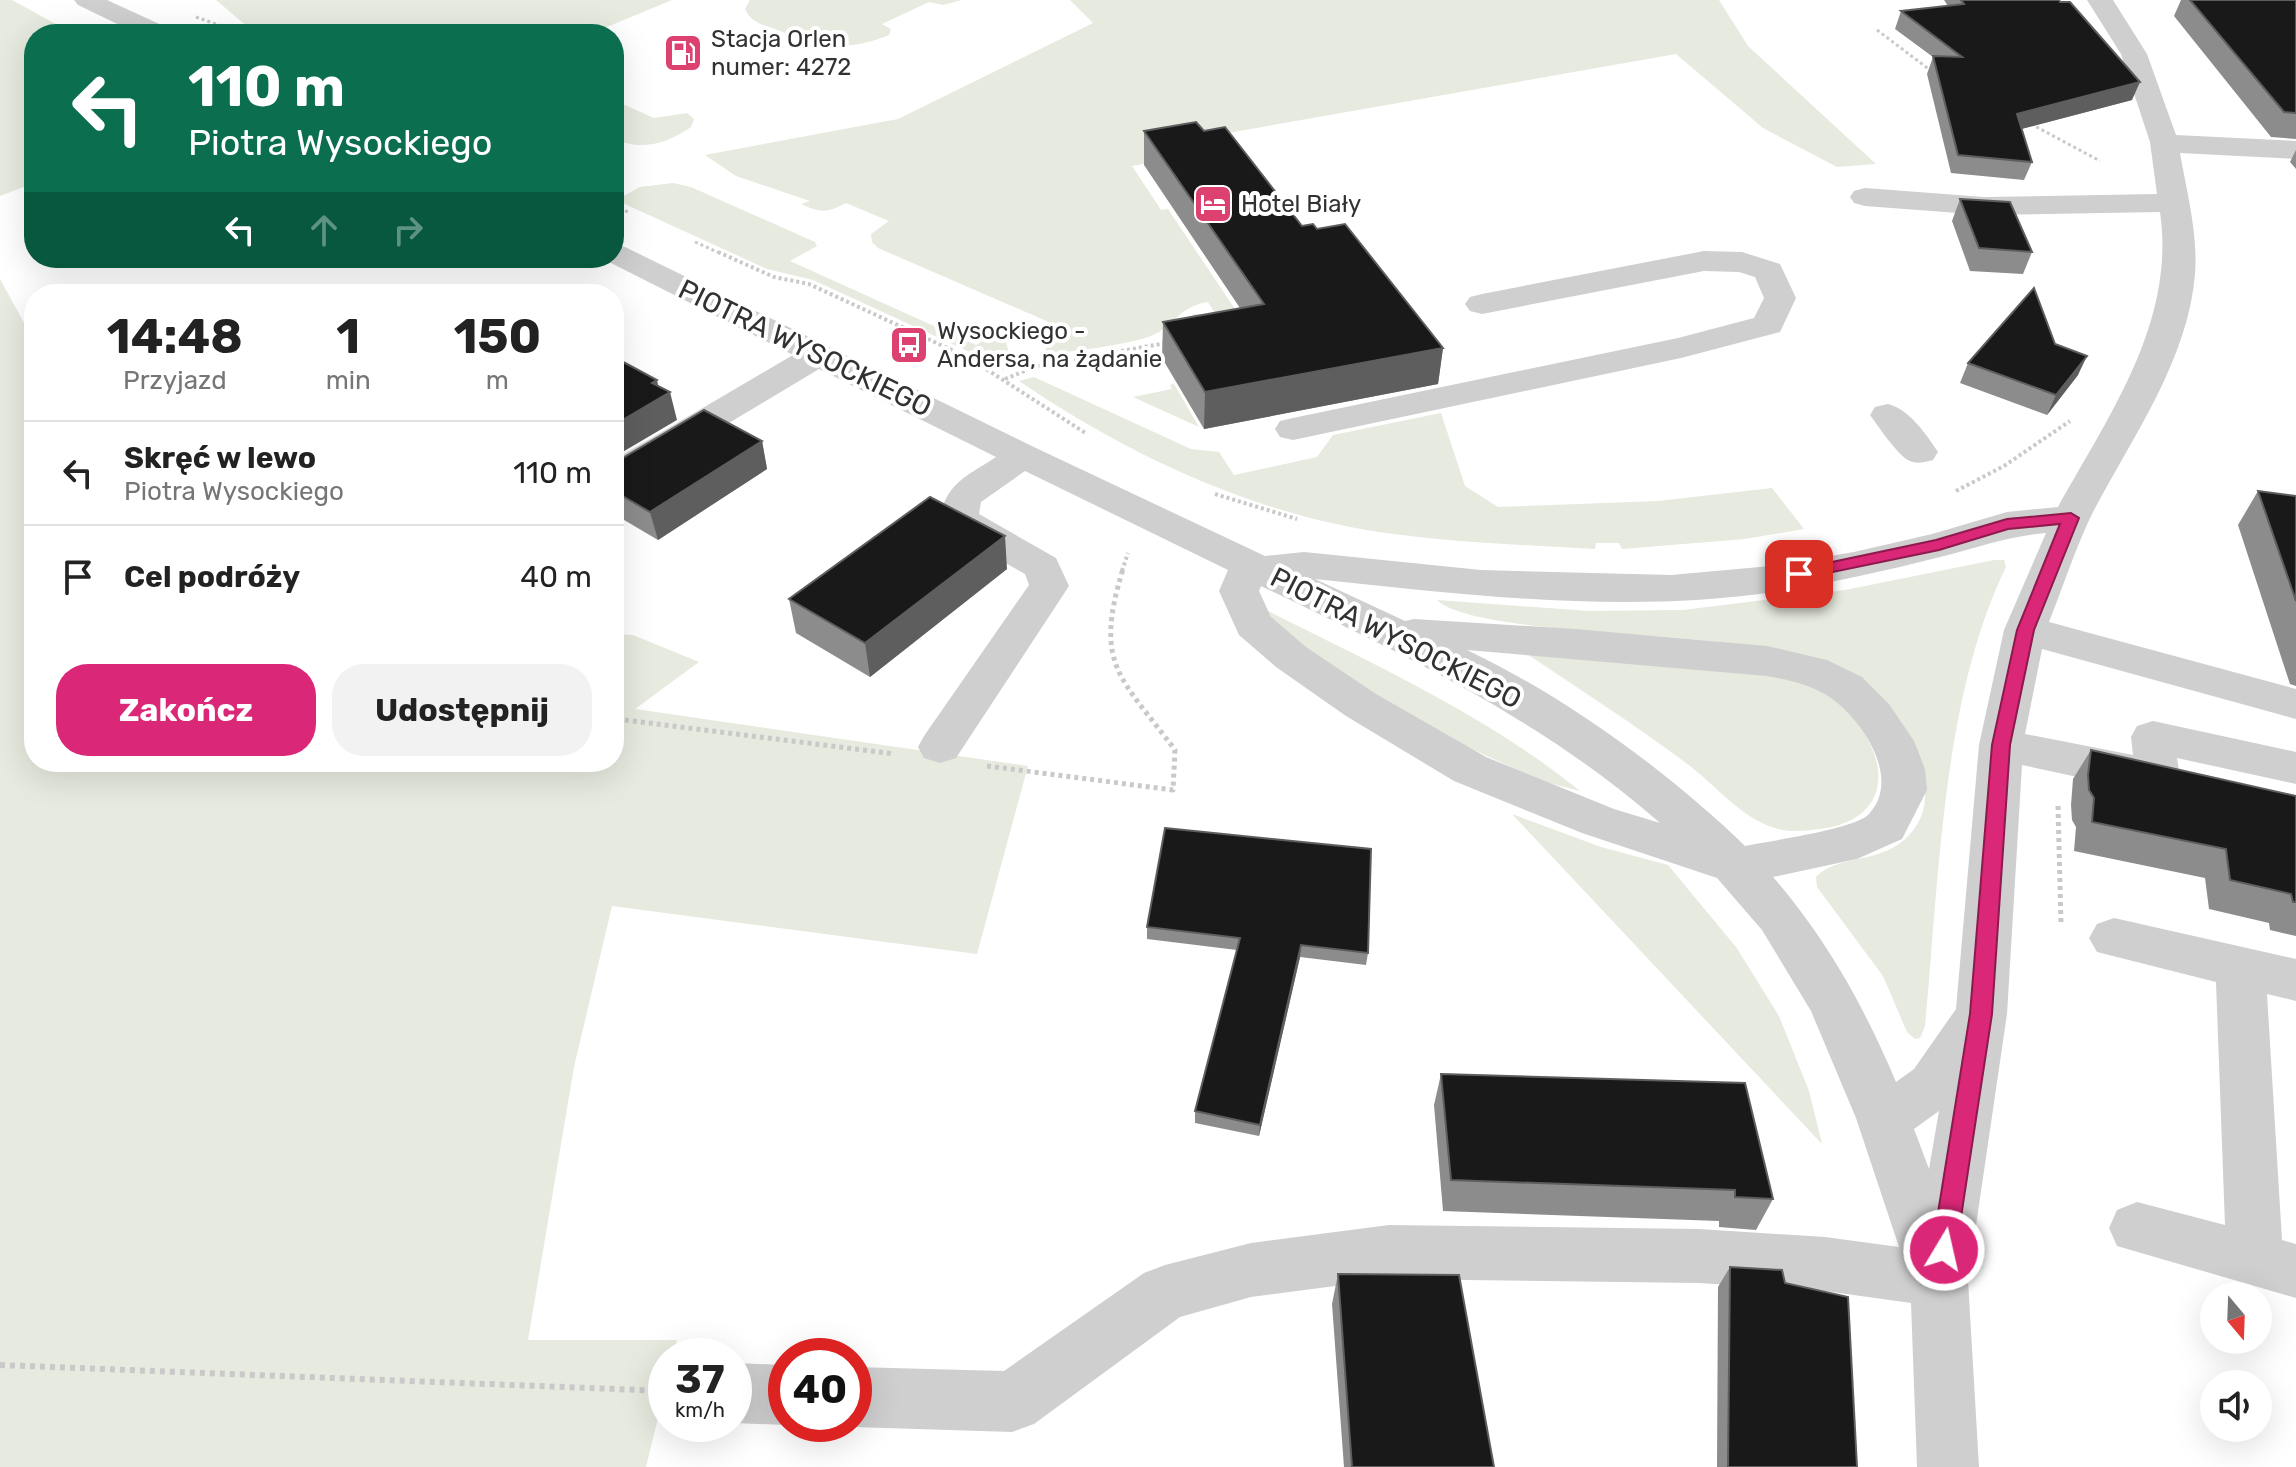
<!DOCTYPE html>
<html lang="pl">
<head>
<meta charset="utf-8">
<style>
	body { margin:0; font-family:Rubik,sans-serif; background:#f2f2f2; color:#222; height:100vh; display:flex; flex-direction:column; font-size:30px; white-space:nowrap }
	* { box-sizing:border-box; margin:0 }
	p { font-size:26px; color:#767676 }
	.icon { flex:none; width:44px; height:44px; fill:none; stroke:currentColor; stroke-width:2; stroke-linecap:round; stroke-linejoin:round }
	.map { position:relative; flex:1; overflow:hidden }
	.details { position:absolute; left:24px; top:284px; width:600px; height:488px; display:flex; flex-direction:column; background:#fff; border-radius:32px; box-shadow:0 8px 32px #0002 }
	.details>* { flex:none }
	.hud { position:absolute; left:24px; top:24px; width:600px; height:244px; border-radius:32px; box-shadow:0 8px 32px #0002; background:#0b6e4f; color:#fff; overflow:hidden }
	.needle { width:52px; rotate:161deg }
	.buttons { position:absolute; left:2200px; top:1282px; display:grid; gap:16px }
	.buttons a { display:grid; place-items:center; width:72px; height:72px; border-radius:50%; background:#fff; box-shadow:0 8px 32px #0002; font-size:40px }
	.speed { position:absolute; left:648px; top:1338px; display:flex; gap:16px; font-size:40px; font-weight:700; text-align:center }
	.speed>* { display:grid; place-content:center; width:104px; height:104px; border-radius:50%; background:#fff; box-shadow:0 8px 32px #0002; line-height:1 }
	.speed small { font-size:20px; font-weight:400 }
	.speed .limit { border:12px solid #d22; background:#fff; color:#111 }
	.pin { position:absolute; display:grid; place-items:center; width:68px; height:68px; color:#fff; margin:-34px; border-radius:16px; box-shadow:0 4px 12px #0006 }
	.me { position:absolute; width:88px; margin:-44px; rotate:9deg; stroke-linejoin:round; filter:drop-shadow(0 0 6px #0008) }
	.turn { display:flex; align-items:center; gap:28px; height:168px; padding:0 32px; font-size:36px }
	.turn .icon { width:104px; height:104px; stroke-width:2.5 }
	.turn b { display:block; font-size:56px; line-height:68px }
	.lanes { display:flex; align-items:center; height:76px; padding:0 32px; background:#0003; justify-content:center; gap:40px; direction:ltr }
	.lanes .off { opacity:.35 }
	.eta { display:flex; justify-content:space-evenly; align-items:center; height:136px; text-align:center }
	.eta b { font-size:48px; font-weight:700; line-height:56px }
	.action { display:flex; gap:16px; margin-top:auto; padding:16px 32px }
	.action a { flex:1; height:92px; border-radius:32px; background:#db2777; color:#fff; font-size:32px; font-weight:700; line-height:92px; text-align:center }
	.action a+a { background:#f2f2f2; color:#222 }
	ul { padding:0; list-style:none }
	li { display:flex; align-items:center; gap:24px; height:104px; padding:0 32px; border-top:2px solid #e0e0e0 }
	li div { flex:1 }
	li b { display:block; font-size:30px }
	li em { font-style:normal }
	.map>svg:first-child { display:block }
	.green { fill:#e7eade }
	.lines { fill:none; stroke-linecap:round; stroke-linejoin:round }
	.path-far3 { stroke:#c9c9c9; stroke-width:3; stroke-dasharray:3 3; stroke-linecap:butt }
	.path-far2 { stroke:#c9c9c9; stroke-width:4; stroke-dasharray:3 3; stroke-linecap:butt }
	.path-far1 { stroke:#c9c9c9; stroke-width:5; stroke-dasharray:4 4; stroke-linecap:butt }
	.path { stroke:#c9c9c9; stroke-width:6; stroke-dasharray:5 5; stroke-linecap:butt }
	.minor { fill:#cfcfcf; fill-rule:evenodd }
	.wall { fill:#8c8c8c }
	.shaded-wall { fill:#5e5e5e }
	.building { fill:#191919; stroke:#5e5e5e; stroke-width:2 }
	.route { fill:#db2777; stroke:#8e194d; stroke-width:2 }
	.labels { text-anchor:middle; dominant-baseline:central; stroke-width:8; stroke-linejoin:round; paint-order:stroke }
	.far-poi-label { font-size:24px; fill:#323232; stroke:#fff; text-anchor:start }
	.street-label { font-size:28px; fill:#323232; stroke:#fff }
</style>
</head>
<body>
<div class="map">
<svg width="2296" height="1467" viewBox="0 0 2296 1467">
	<rect width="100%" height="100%" fill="#fff"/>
	<g class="green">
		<path d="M0 0H12L74 34H34V183L0 196Z"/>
		<path d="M216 0H672L590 34H265L243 23Z"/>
		<path d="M750 0H962L943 5 929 2 882 24 891 29 889 35C846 53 816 46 775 29 762 25 751 22 745 9Z"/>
		<path d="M1070 0H1719L1748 46 1876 164 1837 167 1763 128 1676 54 1194 139 1197 154 1132 166 1161 210 1168 209 1241 318 1176 327 1194 314 1216 315 1208 302C1177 307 1173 328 1151 336 1123 346 1077 350 1046 355V345L1067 330 878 248 872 242 871 234 889 221 846 203C827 213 821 213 801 204L810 201 736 176 705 155 898 119 1093 23Z"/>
		<path d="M614 100 654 118 687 113 694 119 691 127C667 144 641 151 614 139Z"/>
		<path d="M673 183 691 187 815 242 817 246 790 261 976 345 999 331 1005 339 1012 363 1002 370 974 354 813 280 767 269 616 200 640 187Z"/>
		<path d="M0 279 34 341V762H614V634L633 635 699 662 635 709 1028 766 977 954 612 906 574 1067 528 1340H677L673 1356H666V1385L646 1467H0Z"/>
		<path d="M1034 377 1191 449 1219 452 1234 475 1317 457 1333 435 1441 413 1465 486 1498 507 1658 501 1772 488 1804 529 1745 539 1622 549 1619 543H1596L1595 549C1528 545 1461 543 1394 534 1259 517 1131 457 1019 381Z"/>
		<path d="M1174 384 1199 427 1133 397 1172 389 1170 385Z"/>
		<path d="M1994 560H2004L2006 567C1942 698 1939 881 1925 1026L1920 1038 1915 1039 1907 1032 1883 976 1817 887 1816 877C1840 852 1890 867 1916 826 1930 805 1925 785 1919 762 1901 702 1878 702 1825 680 1798 669 1763 648 1735 644 1679 634 1469 632 1437 600L1589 611 1683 610 1845 590Z"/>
		<path d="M1268 611C1375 665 1486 715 1580 791L1545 782 1447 738 1298 647 1273 621Z"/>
		<path d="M1531 653C1577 657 1623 661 1669 665 1722 670 1788 670 1834 699 1847 707 1854 718 1862 730 1894 778 1879 822 1819 829 1802 831 1788 833 1772 827 1741 817 1715 785 1690 766 1638 727 1584 692 1530 656Z"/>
		<path d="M1512 814 1601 847 1668 865 1736 947 1779 1016 1809 1091 1822 1144Z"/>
	</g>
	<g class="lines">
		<g class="path-far3">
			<path d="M196 17 244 34"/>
			<path d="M1877 30 1934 73"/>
			<path d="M2031 124 2100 161"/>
			<path d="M614 206 628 212"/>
			<path d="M695 242 722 254"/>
		</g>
		<g class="path-far2">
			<path d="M718 252 774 277 809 284 969 358 1087 434"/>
			<path d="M1005 379 1037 366 1166 343"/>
			<path d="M1956 491 2004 466 2070 421"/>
			<path d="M1215 494 1297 519"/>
			<path d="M1122 571 1128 553"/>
		</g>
		<g class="path-far1">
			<path d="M617 719 894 754"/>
			<path d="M987 766 1173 790 1175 750C1121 677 1093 666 1123 569"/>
			<path d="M2058 806 2061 924"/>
		</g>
		<path class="path" d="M0 1365 666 1391"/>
		<g class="minor">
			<path d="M74 0H107L168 28 172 34H138L78 5Z"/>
			<path d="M2087 0H2113L2147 54 2176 135 2296 141V159L2180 153C2187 193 2198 233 2195 274 2188 361 2131 439 2092 514 2075 549 2063 587 2049 622L2296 689V719L2042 649 2025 734 2133 755 2131 737 2137 726 2153 721 2296 752V784L2177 758 2180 777 2173 789 2157 794 2022 765 2007 1014 1968 1280 1979 1467H1917L1911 1303 1825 1291 1699 1283 1389 1279 1251 1297 1180 1317 1034 1424 1012 1432 854 1427 846 1424H854V1367L1004 1371 1144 1273 1165 1265 1251 1243 1389 1225 1699 1229 1825 1237 1899 1247 1856 1118 1811 1011 1762 930 1717 878 1582 833 1454 781 1346 716 1276 667 1239 635 1219 591 1228 570 1025 471 981 502 979 514 1056 558 1069 586 956 758 940 763 924 758 918 747 924 736 1029 585 1025 574 953 534 941 514C947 482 971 474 996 457L819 369 627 484 614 487V460L793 355 601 258H614V244L625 247 1036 448 1265 556 1304 552 1481 570 1671 575 1771 566 1854 552 1932 534 2007 512 2058 507C2109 415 2176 322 2160 212L1984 215 1865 206 1854 203 1850 197 1854 191 1865 188 1984 197 2157 194 2150 142 2121 54ZM2046 533 2004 630 1979 745 1956 1009 1914 1069 1896 1082C1865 1008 1826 938 1773 877L1857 859 1902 839 1927 790 1925 769 1914 741 1889 704 1862 677 1827 660 1767 646 1575 629 1414 619 1405 621 1315 579C1465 595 1624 614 1774 592 1830 583 1885 571 1940 557 1976 548 2008 536 2046 533ZM1261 586C1404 655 1539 717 1660 823L1614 809 1486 757 1376 694 1306 647 1271 617 1259 591ZM1467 650 1767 676C1790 680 1811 685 1831 698 1862 720 1902 778 1869 814 1856 829 1769 841 1745 846 1668 771 1564 696 1467 650ZM1939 1111 1929 1169 1914 1129Z"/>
			<path d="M1704 251 1742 252 1780 264 1796 298 1780 332 1681 358 1293 440 1280 437 1275 429 1280 421 1293 418 1678 338 1754 318 1764 298 1755 277 1739 272 1704 271 1482 314 1470 311 1465 304 1470 297 1482 294Z"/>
			<path d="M1888 404C1909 409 1926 434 1938 452L1933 460C1925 462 1916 465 1908 460 1897 454 1878 426 1870 415L1875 407Z"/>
			<path d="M2114 918 2296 959V1001L2267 994 2282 1240 2296 1244V1298L2117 1246 2109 1228 2117 1210 2137 1202 2225 1225 2216 982 2097 952 2089 938 2097 924Z"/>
			<path d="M734 1363 786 1365V1424H789L786 1425 734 1423Z"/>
		</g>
	</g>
	<g class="wall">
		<path d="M1944 0H2059L2132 100 2021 129 2032 162 2024 180 1951 173 1927 74 1933 57 1895 29 1901 11 1948 6Z"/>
		<path d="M2181 0H2296V139L2271 137 2174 16Z"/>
		<path d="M1144 131H1204L1302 226 1317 229 1443 348 1438 384 1204 429 1162 358 1163 322 1240 308 1144 165Z"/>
		<path d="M2296 150V169L2290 162Z"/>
		<path d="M1960 199 2032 252 2023 274 1970 271 1952 221Z"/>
		<path d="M1968 363 2078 375 2047 415 1960 383Z"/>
		<path d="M762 441 767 469 658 540 614 514V460Z"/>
		<path d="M2258 491 2296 496V686L2290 684 2238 525Z"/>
		<path d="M1007 569 870 677 796 633 789 599Z"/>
		<path d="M2091 750 2295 796 2296 795V936L2270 930 2269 923 2209 909 2205 878 2074 851 2076 827 2072 820 2071 805 2073 779Z"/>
		<path d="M1147 927 1368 953 1366 965 1300 957 1259 1136 1195 1123V1111L1237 950 1147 939Z"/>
		<path d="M1441 1074 1773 1199 1756 1230 1719 1227V1221L1443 1211 1434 1105Z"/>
		<path d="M1730 1267 1785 1283 1857 1467H1717L1718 1287Z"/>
		<path d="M1338 1274 1494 1467H1344L1332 1304Z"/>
	</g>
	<g class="shaded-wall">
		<path d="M2140 82 2132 100 2010 132 2017 114Z"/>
		<path d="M1443 348 1438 384 1204 429 1205 392Z"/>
		<path d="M2087 356 2078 375 2047 415 2056 395Z"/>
		<path d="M657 380 661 398 670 392 677 420 614 457V425L652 383Z"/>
		<path d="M762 441 767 469 658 540 650 512Z"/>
		<path d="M1005 536 1007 569 870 677 865 643Z"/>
		<path d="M1301 945 1300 957 1259 1136 1260 1125Z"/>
	</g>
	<g class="building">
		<path d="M1961 0H2059L2060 2H2070L2140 82 2017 114 2032 162 1958 155 1933 56 1962 57 1901 11 1964 4Z"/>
		<path d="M2190 0H2296V113L2284 112Z"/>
		<path d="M1196 122 1204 131 1225 127 1302 226 1313 224 1317 229 1345 224 1443 348 1205 392 1163 322 1264 304 1144 131Z"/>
		<path d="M1960 199 2010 202 2032 252 1979 248Z"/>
		<path d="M2034 288 2055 344 2087 356 2056 395 1968 363Z"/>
		<path d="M492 290 499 294H484Z"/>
		<path d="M614 357 657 380 652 383 670 392 614 425Z"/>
		<path d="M704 410 762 441 650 512 614 491V460L621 459Z"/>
		<path d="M2258 491 2296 496V601Z"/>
		<path d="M930 497 1005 536 865 643 789 599Z"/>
		<path d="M2091 750 2296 796V902H2293L2291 894 2230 880 2226 849 2092 822 2094 798 2089 790 2088 775Z"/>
		<path d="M1165 828 1371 849 1368 953 1301 945 1260 1125 1195 1111 1240 938 1147 927Z"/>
		<path d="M1441 1074 1745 1083 1773 1199 1735 1197V1190L1451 1180Z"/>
		<path d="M1730 1267 1782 1270 1785 1283 1848 1297 1857 1467H1728Z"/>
		<path d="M1338 1274 1459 1275 1494 1467H1352Z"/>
	</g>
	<path class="route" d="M2071 513 2079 518 2034 630 2010 745 1992 1014 1956 1250 1952 1258 1944 1261 1935 1258 1932 1250 1970 1014 1992 745 2017 630 2060 524 2008 529 1939 550 1799 579 1790 574 1799 569 1936 540 2007 519Z"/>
	<defs>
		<g id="fuel-square" transform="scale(2)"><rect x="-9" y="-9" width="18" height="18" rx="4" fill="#dc416f" stroke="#fff"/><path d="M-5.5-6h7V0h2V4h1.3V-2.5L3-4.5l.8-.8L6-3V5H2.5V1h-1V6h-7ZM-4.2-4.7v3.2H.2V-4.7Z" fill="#fff"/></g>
		<g id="hotel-square" transform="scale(2)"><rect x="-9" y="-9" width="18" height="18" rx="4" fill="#dc416f" stroke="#fff"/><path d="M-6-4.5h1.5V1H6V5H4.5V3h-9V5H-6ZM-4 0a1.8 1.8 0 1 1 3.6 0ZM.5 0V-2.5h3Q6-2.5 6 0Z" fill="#fff"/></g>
		<g id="bus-square" transform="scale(2)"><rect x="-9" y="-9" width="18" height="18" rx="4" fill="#dc416f" stroke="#fff"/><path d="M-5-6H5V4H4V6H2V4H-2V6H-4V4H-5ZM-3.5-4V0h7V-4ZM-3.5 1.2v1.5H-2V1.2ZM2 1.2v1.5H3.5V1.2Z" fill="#fff"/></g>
	</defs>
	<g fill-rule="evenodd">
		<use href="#fuel-square" x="683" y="53"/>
		<use href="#hotel-square" x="1213" y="204"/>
		<use href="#bus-square" x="909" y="345"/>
	</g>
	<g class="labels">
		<g class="far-poi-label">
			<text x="711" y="39">Stacja Orlen<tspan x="711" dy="28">numer: 4272</tspan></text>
			<text x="1241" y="204">Hotel Biały</text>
			<text x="937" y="331">Wysockiego -<tspan x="937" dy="28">Andersa, na żądanie</tspan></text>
		</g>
		<g class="street-label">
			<text transform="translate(805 348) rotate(26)">PIOTRA WYSOCKIEGO</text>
			<text transform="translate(1396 638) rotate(27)">PIOTRA WYSOCKIEGO</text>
		</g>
	</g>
</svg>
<div class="buttons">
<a><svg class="needle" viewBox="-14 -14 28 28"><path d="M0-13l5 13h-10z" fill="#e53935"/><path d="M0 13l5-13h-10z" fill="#767676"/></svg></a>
<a><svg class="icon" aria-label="sound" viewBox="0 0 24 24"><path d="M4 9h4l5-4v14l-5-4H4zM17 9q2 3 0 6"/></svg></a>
</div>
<div class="speed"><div>37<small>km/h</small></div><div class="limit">40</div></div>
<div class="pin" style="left:1799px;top:574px;background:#d93025"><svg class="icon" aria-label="arrive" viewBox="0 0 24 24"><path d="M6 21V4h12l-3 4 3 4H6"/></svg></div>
<svg class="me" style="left:1944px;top:1250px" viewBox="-20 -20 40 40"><circle r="17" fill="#db2777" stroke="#fff" stroke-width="3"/><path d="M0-11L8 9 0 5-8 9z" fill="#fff"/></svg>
<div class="hud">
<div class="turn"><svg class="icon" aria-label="left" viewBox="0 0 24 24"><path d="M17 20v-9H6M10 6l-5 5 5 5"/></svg><div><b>110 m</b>Piotra Wysockiego</div></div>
<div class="lanes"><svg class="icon" aria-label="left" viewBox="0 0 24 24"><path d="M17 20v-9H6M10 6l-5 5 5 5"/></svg><svg class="icon off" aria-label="ahead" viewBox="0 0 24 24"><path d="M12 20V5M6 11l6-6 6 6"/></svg><svg class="icon off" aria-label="right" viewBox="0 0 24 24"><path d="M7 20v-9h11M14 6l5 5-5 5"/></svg></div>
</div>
<section class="details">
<div class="eta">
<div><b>14:48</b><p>Przyjazd</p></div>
<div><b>1</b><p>min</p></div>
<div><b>150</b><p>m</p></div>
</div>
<ul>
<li><svg class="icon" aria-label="left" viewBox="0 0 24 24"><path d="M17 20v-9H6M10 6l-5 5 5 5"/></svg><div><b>Skręć w lewo</b><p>Piotra Wysockiego</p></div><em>110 m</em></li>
<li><svg class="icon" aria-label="arrive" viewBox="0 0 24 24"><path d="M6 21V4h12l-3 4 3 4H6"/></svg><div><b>Cel podróży</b></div><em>40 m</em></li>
</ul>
<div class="action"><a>Zakończ</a><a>Udostępnij</a></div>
</section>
</div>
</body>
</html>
